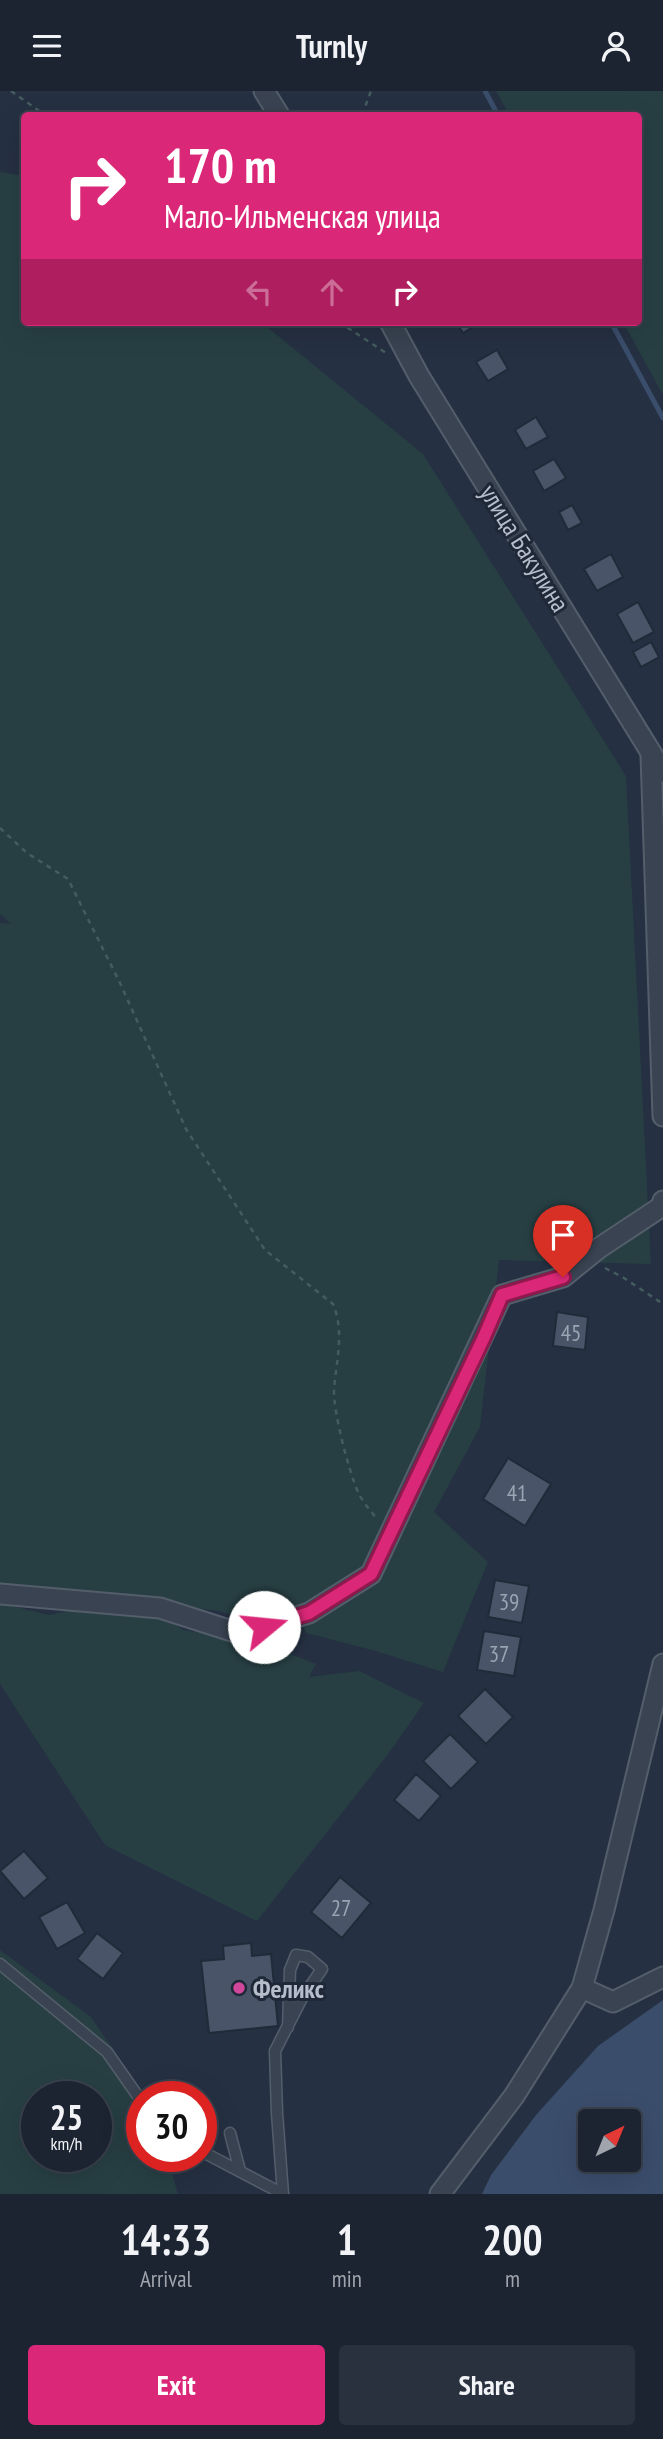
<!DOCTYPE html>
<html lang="en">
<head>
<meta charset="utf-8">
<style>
	body { margin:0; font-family:"PT Sans Narrow",sans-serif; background:#29303e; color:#f1f3f6; height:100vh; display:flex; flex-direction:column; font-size:26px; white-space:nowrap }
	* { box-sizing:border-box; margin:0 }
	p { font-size:23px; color:#a0a4ac }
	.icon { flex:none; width:38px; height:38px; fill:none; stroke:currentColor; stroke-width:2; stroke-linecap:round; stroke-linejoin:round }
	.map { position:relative; height:2103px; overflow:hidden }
	.drawer { display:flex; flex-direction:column; background:#1c2432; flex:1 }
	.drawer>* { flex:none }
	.top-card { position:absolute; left:21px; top:21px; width:621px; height:214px; border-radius:7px; box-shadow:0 7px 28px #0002,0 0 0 2px #3a414d; background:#db2777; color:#fff; overflow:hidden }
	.needle { width:46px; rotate:43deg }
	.fabs { position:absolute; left:578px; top:2018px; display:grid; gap:14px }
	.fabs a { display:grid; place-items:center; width:63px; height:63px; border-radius:7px; background:#1c2432; box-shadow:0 7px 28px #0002,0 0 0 2px #3a414d; font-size:35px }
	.speed { position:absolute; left:21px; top:1990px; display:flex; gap:14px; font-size:35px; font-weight:700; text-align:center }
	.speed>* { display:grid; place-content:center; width:91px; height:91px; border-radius:50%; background:#1c2432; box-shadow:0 7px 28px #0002,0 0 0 2px #3a414d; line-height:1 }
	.speed small { font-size:18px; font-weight:400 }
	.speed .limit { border:10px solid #d22; background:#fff; color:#111 }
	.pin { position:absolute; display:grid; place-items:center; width:60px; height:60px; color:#fff; margin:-72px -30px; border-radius:50% 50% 50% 0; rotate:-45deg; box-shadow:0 0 7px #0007 }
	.pin .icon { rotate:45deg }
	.me { position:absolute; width:77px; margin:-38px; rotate:73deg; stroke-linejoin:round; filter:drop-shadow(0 0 5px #0008) }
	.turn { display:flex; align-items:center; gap:24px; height:147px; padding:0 28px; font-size:32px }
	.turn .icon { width:91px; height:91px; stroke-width:2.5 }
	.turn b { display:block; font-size:49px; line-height:60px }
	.lanes { display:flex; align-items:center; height:66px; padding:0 28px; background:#0003; justify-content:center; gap:35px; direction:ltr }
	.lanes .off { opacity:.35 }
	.eta { display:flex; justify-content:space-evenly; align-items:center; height:119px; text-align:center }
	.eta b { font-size:42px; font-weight:800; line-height:49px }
	.cta { display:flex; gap:14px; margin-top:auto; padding:14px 28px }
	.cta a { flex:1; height:80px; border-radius:7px; background:#db2777; color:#fff; font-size:28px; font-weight:800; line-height:80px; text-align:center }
	.cta a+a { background:#29303e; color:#f1f3f6 }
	header { display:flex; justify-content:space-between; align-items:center; height:91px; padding:0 28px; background:#1c2432; font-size:32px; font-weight:800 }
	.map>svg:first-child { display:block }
	.green { fill:#273f43; fill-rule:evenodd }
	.water { fill:#3a4d6b; fill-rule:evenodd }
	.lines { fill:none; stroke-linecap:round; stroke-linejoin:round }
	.stream { stroke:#3a4d6b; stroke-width:5 }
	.building { fill:#495468; stroke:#202a38; stroke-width:2 }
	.lane-casing { stroke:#545e6b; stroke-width:13 }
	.street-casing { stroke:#545e6b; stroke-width:23 }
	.path { stroke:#455c5f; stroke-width:2.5; stroke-dasharray:5 5; stroke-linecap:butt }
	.lane { stroke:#394351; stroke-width:10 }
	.street { stroke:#394351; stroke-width:19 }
	.route-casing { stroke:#8e194d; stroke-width:18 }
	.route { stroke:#db2777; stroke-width:12 }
	.hotel-dot { fill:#d1479c; stroke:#1e2837; stroke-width:2.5 }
	.labels { text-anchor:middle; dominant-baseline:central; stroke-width:6; stroke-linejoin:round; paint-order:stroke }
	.number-label { font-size:23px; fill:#9ba4b2 }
	.street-label { font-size:26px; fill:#b6becb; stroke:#1e2837 }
	.poi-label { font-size:26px; font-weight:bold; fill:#b6becb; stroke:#1e2837; text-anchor:start }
</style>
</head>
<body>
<header><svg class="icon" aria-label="menu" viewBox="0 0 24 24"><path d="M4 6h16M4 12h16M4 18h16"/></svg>Turnly<svg class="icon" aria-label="person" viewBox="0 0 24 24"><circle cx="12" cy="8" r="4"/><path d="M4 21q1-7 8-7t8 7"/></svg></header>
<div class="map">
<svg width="663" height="2103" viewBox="0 0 663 2103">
	<rect width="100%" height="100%" fill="#253042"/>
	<g class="green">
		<path d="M496 0H663V304L623 231H639V24H509Z"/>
		<path d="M0 81 24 85V231H261L423 363 626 685 651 1173 499 1169 480 1336 434 1421 488 1471 443 1581 372 1559 306 1542 295 1523 272 1536 219 1520 142 1511 183 1539 267 1554 316 1573 309 1586 359 1580 424 1612 386 1666 257 1830 105 1754 0 1593V1512L49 1524 120 1508 0 1497V832L11 833 0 823Z"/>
		<path d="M0 1859 91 1926 144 2005 142 2006V2065H167L178 2103H0ZM37 2006H96V2065H37Z"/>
	</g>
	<path class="water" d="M663 1909V2103H482L491 2084 536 2024 598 1955ZM590 2030H628V2068H590Z"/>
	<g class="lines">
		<g class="stream">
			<path d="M485 0 498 24"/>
			<path d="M611 231 663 327"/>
		</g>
	</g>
	<g class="building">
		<path d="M456 231H481L463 242Z"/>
		<path d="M497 259 508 278 488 290 476 271Z"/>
		<path d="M536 326 548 346 526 358 515 339Z"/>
		<path d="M554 368 566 387 544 400 533 380Z"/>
		<path d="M572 414 582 432 568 439 559 421Z"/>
		<path d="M611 463 623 486 597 500 584 478Z"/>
		<path d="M638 511 654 541 633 552 617 523Z"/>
		<path d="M651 551 659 566 641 576 633 561Z"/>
		<path d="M557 1221 588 1226 585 1259 553 1255Z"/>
		<path d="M508 1367 551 1393 525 1435 483 1408Z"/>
		<path d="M495 1489 529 1495 522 1532 488 1526Z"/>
		<path d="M484 1540 521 1546 514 1585 477 1579Z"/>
		<path d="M485 1598 513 1626 486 1653 458 1625Z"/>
		<path d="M450 1643 478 1671 451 1698 423 1670Z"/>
		<path d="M416 1683 441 1705 419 1730 394 1709Z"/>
		<path d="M24 1760 48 1787 24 1808 0 1780Z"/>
		<path d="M340 1786 371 1812 342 1847 311 1821Z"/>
		<path d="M67 1811 85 1842 57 1858 39 1826Z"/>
		<path d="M97 1842 123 1862 103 1888 77 1868Z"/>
		<path d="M251 1852 252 1865 271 1863 278 1935 209 1942 201 1870 224 1868 223 1855Z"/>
	</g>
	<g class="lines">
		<g class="lane-casing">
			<g id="lane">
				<path d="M0 1873 107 1961 142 2011"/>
				<path d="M230 2042 240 2080"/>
				<path d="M201 2060 283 2103"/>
				<path d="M283 2103 277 2022 275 1960 302 1907 322 1878 308 1866 296 1864 290 1879 288 1936"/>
			</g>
		</g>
		<g class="street-casing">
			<g id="street">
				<path d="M264 0 279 24"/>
				<path d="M390 231 419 285 663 681"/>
				<path d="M651 664 663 1025"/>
				<path d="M0 1503 160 1517 241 1543 309 1522 371 1483 502 1204 563 1186 599 1157 661 1116 663 1110"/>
				<path d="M582 1897 613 1911 663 1886"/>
				<path d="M440 2103 514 2005 582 1897 604 1819 663 1573"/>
			</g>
		</g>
		<g class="path">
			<path d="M11 0 45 24"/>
			<path d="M362 24 371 0"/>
			<path d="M339 231 386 262"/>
			<path d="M0 737 27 762 68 788 120 892 186 1038 265 1159 333 1213C345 1242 336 1270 334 1299 333 1320 349 1381 358 1401 362 1410 370 1419 377 1428"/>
			<path d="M605 1177 624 1187 663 1213"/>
		</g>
		<use href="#lane" class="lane"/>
		<use href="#street" class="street"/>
	</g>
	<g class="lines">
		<g class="route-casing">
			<path id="route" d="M264 1536 309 1522 371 1483 484 1246 502 1204 563 1186"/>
		</g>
		<use href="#route" class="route"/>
	</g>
	<circle class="hotel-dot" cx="239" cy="1897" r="7"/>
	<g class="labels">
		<g class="number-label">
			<text x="571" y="1241">45</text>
			<text x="517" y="1401">41</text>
			<text x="509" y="1510">39</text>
			<text x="499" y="1562">37</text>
			<text x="341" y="1816">27</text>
		</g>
		<g class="street-label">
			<text transform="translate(525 457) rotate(58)">улица Бакулина</text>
		</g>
		<g class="poi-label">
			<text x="253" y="1897">Феликс</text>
		</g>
	</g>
</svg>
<div class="fabs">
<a><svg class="needle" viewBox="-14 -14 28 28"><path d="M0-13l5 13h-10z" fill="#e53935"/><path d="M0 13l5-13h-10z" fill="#a0a4ac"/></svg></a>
</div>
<div class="speed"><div>25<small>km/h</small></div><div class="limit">30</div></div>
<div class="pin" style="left:563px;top:1186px;background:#d93025"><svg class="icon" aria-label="arrive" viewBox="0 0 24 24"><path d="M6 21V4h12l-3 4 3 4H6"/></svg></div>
<svg class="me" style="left:264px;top:1536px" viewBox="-20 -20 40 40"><circle r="19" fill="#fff"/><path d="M0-13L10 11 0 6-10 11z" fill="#db2777"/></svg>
<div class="top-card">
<div class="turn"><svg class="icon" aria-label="right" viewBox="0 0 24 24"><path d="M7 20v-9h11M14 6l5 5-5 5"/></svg><div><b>170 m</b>Мало-Ильменская улица</div></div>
<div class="lanes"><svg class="icon off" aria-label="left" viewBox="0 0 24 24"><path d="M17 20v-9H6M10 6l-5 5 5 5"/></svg><svg class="icon off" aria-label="ahead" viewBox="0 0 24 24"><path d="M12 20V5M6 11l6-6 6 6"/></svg><svg class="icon" aria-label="right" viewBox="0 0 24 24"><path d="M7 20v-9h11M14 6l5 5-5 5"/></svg></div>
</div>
</div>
<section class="drawer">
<div class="eta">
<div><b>14:33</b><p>Arrival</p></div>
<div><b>1</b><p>min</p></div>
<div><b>200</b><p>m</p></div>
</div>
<div class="cta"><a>Exit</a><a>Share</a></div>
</section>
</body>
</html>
